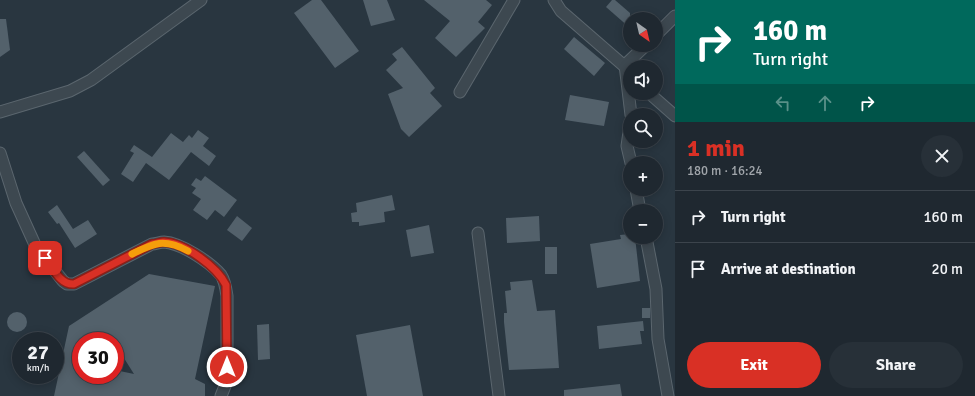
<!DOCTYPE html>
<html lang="en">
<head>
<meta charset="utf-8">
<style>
	body { margin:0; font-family:Signika,sans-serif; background:#273038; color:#f1f3f6; height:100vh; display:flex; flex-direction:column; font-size:15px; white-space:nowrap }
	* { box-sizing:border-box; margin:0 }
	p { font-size:13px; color:#a1a6ab }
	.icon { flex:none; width:22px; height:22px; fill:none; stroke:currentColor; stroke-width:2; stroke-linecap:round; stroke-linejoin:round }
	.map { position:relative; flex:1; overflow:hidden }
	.panel { display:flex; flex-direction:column; background:#1f2830; width:300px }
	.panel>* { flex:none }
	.banner { background:#00695c; color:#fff; overflow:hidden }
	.needle { width:26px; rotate:146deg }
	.controls { position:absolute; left:623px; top:12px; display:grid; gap:8px }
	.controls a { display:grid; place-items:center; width:40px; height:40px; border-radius:50%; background:#1f2830; box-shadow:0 2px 10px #0003,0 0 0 1px #3c444c; font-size:20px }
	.speed { position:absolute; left:12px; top:332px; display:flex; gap:8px; font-size:20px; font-weight:700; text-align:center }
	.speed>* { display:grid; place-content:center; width:52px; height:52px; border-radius:50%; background:#1f2830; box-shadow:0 2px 10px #0003,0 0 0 1px #3c444c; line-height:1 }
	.speed small { font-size:10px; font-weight:400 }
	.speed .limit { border:6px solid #d22; background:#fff; color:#111 }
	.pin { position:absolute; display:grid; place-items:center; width:34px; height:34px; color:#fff; margin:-17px; border-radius:8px; box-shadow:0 2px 6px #0006 }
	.me { position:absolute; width:44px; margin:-22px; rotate:0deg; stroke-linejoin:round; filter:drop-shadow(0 0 3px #0008) }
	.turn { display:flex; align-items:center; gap:14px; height:84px; padding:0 12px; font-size:18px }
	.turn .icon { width:52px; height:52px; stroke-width:2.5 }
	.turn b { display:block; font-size:28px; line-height:34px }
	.lanes { display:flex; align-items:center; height:38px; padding:0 12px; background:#0003; justify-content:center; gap:20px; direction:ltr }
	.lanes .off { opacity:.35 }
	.round { display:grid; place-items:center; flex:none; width:42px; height:42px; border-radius:21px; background:#273038 }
	.overview { display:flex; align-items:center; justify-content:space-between; height:68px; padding:0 12px }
	h1 { font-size:24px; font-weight:700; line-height:30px; color:#d93025 }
	.primary-button { display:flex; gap:8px; margin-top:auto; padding:8px 12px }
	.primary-button a { flex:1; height:46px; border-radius:24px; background:#d93025; color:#fff; font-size:16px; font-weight:700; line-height:46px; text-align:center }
	.primary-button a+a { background:#273038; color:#f1f3f6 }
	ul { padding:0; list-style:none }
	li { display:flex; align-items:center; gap:12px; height:52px; padding:0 12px; border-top:1px solid #3c444c }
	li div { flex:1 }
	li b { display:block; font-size:15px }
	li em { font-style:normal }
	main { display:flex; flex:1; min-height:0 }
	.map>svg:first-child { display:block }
	.building { fill:#53616b; fill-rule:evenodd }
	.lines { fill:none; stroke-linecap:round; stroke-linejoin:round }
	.minor-casing { stroke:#5b666e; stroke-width:13 }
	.minor { stroke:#3d4850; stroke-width:11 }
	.route-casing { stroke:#8d1f18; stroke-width:10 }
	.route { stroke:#d93025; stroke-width:7 }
	.slow { stroke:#f59e0b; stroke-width:7 }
</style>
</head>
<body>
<main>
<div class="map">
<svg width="675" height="396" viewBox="0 0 675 396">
	<rect width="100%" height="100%" fill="#293640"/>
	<g class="building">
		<path d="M312 0H321L359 51 335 68 294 13Z"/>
		<path d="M363 0H387L395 20 371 26Z"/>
		<path d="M424 0H486L492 5 478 22 485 28 456 57 435 38 450 21Z"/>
		<path d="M612 0H615L630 13V28L606 7Z"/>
		<path d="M0 19H6L10 50 0 57Z"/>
		<path d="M574 37 605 63 594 76 564 49Z"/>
		<path d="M402 47 435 88 430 93 442 106 409 137 401 129 388 94 403 88 386 70 397 60 392 54Z"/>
		<path d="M570 95 609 102 604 126 565 120Z"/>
		<path d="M198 130 209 138 203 146 216 156 209 166 191 152 169 180 146 163 133 182 121 174 134 153 130 151 134 145 152 157 171 133 183 142 189 135 192 138Z"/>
		<path d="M84 151 110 180 103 186 77 157Z"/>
		<path d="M205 176 237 200 224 217 215 210 207 220 193 210 201 199 192 193 196 188 191 185 196 178 201 181Z"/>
		<path d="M392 195 395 210 384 212 385 222 359 226V222H352L351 213 357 212 356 203Z"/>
		<path d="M57 205 73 229 88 220 97 234 75 248 59 223 57 224 48 212Z"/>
		<path d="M237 216 252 228 242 241 227 230Z"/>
		<path d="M539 216 540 241 507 243 506 218Z"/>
		<path d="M429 225 434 253 411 257 406 230Z"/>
		<path d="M630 234V237H635L640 281 597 288 590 244 621 239 620 235Z"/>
		<rect x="545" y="247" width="12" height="27"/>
		<path d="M149 274 215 286 195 379 205 384V396H54L69 326ZM81 341H115V344L134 374 115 370V375H81Z"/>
		<path d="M532 280 537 311 555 310 559 368 509 370 504 322V313H507L505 291 511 290 510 282Z"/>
		<rect x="642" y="308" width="8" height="10"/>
		<circle cx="17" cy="322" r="10"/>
		<path d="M643 321 644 331H640L642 344 599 349 597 326Z"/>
		<path d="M269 324 270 359 258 360 257 325Z"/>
		<path d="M410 325 423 396H367L356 335Z"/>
		<path d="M620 384 622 396H564V390Z"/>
	</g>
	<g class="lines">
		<g class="minor-casing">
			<g id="minor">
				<path d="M554 0 561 11 630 71"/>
				<path d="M656 35 675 16"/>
				<path d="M460 92 514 0"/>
				<path d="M649 93 675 116"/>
				<path d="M0 112 70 91 91 80 201 0"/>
				<path d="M631 115 625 65 646 45"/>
				<path d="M630 125 627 146 631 163"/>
				<path d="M0 153 16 203 36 247 63 281 67 284H74L152 244C156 244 160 242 164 242 181 243 210 262 221 275 225 281 226 289 227 296V381L221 396"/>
				<path d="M636 189 640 211"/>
				<path d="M478 233 499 396"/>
				<path d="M646 237 656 289 658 339 668 396"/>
			</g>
		</g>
		<use href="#minor" class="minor"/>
	</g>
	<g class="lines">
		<g class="route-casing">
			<path id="route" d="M45 258C53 268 60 285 74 284L152 244C156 244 160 242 164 242 185 243 217 267 226 285L227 367"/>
		</g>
		<use href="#route" class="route"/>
		<path class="slow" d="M132 254C154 243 164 238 188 251"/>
	</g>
</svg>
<div class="controls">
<a><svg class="needle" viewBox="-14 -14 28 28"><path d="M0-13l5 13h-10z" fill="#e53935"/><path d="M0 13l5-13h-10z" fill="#a1a6ab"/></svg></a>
<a><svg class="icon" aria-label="sound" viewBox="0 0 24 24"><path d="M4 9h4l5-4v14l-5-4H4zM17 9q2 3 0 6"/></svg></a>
<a><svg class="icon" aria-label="search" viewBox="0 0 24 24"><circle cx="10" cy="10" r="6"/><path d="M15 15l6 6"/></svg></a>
<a>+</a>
<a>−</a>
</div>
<div class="speed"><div>27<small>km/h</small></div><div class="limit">30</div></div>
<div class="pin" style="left:45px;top:258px;background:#d93025"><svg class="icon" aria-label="arrive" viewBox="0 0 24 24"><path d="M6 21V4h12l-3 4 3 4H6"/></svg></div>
<svg class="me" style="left:227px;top:367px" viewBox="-20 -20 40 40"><circle r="17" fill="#d93025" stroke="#fff" stroke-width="3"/><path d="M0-11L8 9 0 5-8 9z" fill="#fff"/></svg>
</div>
<section class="panel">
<div class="banner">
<div class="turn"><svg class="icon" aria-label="right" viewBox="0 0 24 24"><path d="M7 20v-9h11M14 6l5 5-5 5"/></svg><div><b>160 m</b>Turn right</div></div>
<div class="lanes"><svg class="icon off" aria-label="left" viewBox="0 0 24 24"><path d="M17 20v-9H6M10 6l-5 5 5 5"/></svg><svg class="icon off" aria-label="ahead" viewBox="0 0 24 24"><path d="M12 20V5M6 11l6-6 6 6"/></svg><svg class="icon" aria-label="right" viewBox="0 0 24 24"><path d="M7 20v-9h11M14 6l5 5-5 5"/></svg></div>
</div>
<div class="overview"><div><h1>1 min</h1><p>180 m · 16:24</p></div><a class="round"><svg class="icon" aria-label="close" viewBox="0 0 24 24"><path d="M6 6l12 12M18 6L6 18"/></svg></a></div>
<ul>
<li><svg class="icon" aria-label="right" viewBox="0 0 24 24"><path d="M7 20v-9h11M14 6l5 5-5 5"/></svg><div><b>Turn right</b></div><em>160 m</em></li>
<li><svg class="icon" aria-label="arrive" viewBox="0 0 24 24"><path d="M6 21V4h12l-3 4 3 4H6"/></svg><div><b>Arrive at destination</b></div><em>20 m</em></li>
</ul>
<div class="primary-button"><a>Exit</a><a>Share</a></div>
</section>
</main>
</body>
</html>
